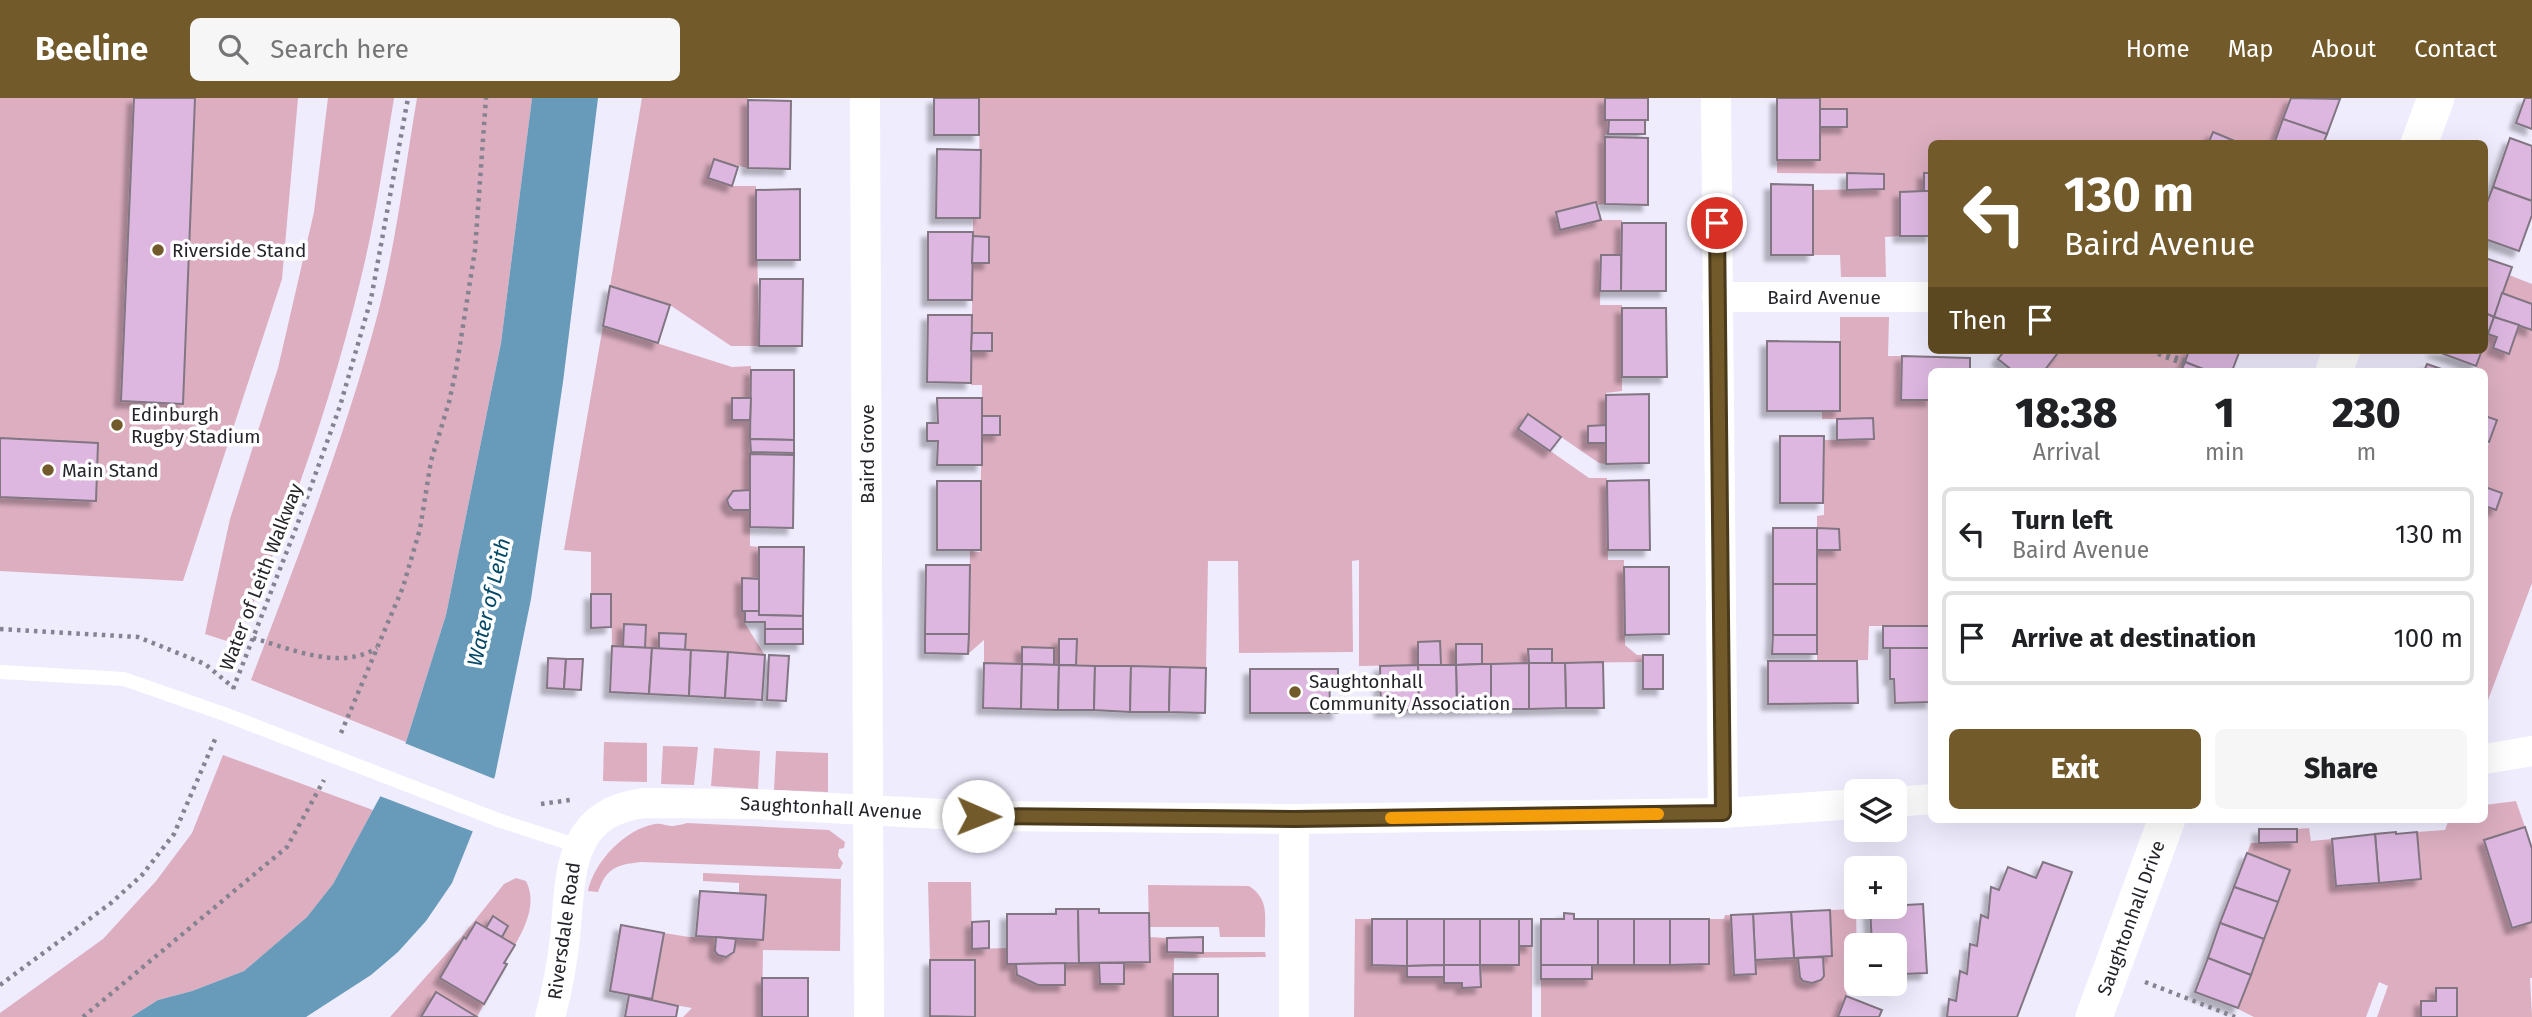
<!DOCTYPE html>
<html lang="en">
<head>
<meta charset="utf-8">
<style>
	body { margin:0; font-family:"Fira Sans",sans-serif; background:#f6f6f6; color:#202124; height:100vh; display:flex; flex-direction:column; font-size:26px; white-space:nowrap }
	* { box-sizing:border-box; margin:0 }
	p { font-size:23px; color:#757577 }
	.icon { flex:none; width:38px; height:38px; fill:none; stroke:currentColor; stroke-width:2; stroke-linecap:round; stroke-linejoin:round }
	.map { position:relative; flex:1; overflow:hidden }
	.details { position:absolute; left:1928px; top:270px; width:560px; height:455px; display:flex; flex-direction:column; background:#fff; border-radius:10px; box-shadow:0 7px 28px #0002 }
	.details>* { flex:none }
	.banner { position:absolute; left:1928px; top:42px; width:560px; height:214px; border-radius:10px; box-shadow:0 7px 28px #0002; background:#725a2a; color:#fff; overflow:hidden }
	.buttons { position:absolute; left:1844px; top:681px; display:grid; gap:14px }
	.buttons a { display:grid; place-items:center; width:63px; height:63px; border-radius:10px; background:#fff; box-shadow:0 7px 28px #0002; font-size:35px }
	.pin { position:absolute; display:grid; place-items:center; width:60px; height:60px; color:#fff; margin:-30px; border:4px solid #fff; border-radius:50%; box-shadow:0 2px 7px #0007 }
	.me { position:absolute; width:77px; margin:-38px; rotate:91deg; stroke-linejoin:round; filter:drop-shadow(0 0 5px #0008) }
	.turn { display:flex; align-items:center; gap:24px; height:147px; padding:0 21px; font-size:32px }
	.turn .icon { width:91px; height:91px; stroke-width:2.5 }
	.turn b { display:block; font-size:49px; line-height:60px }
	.then { display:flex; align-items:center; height:66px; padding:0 21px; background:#0003; gap:14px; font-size:26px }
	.eta { display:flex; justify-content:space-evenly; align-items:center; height:119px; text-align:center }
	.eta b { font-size:42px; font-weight:800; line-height:49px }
	.cta { display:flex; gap:14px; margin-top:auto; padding:14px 21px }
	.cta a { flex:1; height:80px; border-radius:10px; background:#725a2a; color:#fff; font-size:28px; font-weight:800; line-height:80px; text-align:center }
	.cta a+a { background:#f6f6f6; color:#202124 }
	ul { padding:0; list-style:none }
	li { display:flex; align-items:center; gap:21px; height:94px; margin:0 14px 10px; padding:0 7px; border:4px solid #e0e0e0; border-radius:10px }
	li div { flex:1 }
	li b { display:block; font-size:26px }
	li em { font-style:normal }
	header { display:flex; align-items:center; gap:42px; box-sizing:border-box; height:98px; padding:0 35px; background:#725a2a; color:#fff }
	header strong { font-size:33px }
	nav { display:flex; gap:38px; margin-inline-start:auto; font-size:24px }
	.search { width:490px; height:63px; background:#f6f6f6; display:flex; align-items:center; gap:18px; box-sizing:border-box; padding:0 24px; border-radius:10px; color:#757577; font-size:26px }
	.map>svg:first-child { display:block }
	.green { fill:#dcaec0 }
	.water { fill:#689bb9 }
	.pier { fill:#efecfe }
	.building { fill:#ddb7e0; stroke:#827683; stroke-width:2; filter:url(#shadow) }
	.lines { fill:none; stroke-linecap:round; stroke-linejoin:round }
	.path { stroke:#85838f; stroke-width:4.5; stroke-dasharray:3.5 5; stroke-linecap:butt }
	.service { stroke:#fff; stroke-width:14 }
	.minor { stroke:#fff; stroke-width:30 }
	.tertiary { stroke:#fff; stroke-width:37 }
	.route-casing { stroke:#4a3a1b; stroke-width:18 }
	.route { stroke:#725a2a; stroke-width:12 }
	.slow { stroke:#f59e0b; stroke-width:12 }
	.poi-dot { fill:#725a2a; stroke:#fff; stroke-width:2.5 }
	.labels { text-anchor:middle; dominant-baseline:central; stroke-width:7; stroke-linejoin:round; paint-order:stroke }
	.poi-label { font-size:19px; fill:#25242b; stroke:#fff; text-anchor:start }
	.street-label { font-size:19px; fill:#25242b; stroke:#fff }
	.water-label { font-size:21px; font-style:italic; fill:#024968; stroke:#fff }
</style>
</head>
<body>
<header>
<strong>Beeline</strong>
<div class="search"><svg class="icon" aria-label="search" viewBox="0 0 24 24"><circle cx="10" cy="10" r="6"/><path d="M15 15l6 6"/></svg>Search here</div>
<nav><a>Home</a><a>Map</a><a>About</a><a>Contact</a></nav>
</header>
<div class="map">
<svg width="2532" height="919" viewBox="0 0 2532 919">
	<defs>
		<filter id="shadow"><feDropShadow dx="-6" dy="6" stdDeviation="2" flood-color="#0004"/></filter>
	</defs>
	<rect width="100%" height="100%" fill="#efecfe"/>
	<g class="green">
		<path d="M0 0H298L282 181 183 483 0 473Z"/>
		<path d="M328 0H394C384 61 375 124 360 184 330 308 287 429 236 546L205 536 230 421 278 270 314 114Z"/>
		<path d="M417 0H532L501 245 446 517 406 644 251 582C297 461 345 340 378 215 396 144 405 71 417 0Z"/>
		<path d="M642 0H748V70L714 62 708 79 732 88H756L759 248H731L670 207 610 188Z"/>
		<path d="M979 0H1605V22H1609L1608 36 1605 37V106L1597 107 1596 104 1556 115 1561 132 1601 122H1622L1621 157H1601L1600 207H1622V293L1606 295V327L1588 328 1606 345V366L1599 365 1529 317 1519 331 1589 380H1607L1608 462H1624L1625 547 1637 557H1643L1644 564 1552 565 1551 551H1528L1529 565 1482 566V546H1456V567H1441L1440 543 1418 544V567L1359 568V462L1352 463 1353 554 1239 555 1238 463H1208L1206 570 1076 567 1077 542H1059V567H1054L1022 549V566L984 565V542L968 556 970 453 980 454 982 287H971V253L992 235H972V165L989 164V139L973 138V121H980Z"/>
		<path d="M1820 0H2291L2274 45H2242L2213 34 2208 46H1932V75L1924 76V93L1900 94V138L1885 139 1886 179H1841L1840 157H1813L1814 92 1884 91V76L1777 75V62H1820V29L1847 28V11H1820Z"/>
		<path d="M2509 177 2532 186V206L2502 195Z"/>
		<path d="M1840 219H1889L1888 258H1902V301L1932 302V528H1869L1868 562 1817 563V452H1840L1839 431 1817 430V418L1824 417V342L1874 341 1873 321H1822V313H1840Z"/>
		<path d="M2519 227 2532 232V485L2488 602 2485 601V408L2496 412 2502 395 2485 389V356L2497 323 2485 318V273H2479L2476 268 2482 252H2485L2488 236 2497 239 2494 250 2508 256Z"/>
		<path d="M603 228 732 269 751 268V300H732V322H750V392L733 393 727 402 733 412H750V448L759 449V481H742V513H745L744 524 765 557 685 552V536L659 535V551L645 550 624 526 623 549 612 548 611 496H591V454L564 452Z"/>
		<path d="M2060 252H2189L2181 273H2044Z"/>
		<path d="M604 644 647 645V684L603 683Z"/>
		<path d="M663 648 698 649 694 687 661 686Z"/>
		<path d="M714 650 760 653 758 691 711 688Z"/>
		<path d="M776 653 828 655V694L774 692Z"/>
		<path d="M223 657 373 712 333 786 323 799 307 819 244 873 192 893 158 902 131 919H0V915L103 841 156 783 192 735Z"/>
		<path d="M2516 703 2525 729 2484 742 2512 830 2532 824V880H2530L2532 919H2377L2388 888 2379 884 2366 919H2254L2238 911 2290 772 2247 755 2251 745 2297 744V731L2309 730 2311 743 2332 741 2336 788 2421 781 2417 734 2445 732 2449 721H2485V707Z"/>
		<path d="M687 725 829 732 845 744 844 750 839 751 838 758 843 765 840 771 641 764C615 767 607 770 598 794L588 793C594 764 625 731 655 726 661 725 666 728 671 728 676 728 683 726 687 725Z"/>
		<path d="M703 775 841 781 840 853 763 852 762 919H683L692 910 652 903 664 835 689 839H716L719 857 726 859 734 854 736 841 763 842 766 798 739 796V785L703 783Z"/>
		<path d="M516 780 526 783C537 804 526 828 515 847L502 839 508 828 493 818 486 830 476 824 466 841 464 840 440 880 484 906 477 919 437 895 421 919H390L463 837 504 786Z"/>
		<path d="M928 784H971L972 851 1007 850V865L1016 866 1017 877 1038 887H1065V865H1099L1100 886H1124V865L1150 864 1149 839 1167 840 1168 854H1265L1266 859 1174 860 1173 919H975V862H930Z"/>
		<path d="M1148 787 1249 788C1269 801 1265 818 1265 839H1220L1219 829H1149Z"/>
		<path d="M1856 811 1857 868 1838 919H1541V881H1591L1592 867 1709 866V821H1724L1725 817H1731L1734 877 1756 876 1755 862 1798 860 1800 879C1807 888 1817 886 1824 878L1823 859 1832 858 1830 812Z"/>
		<path d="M1355 821H1372V867L1407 868V879H1444V885H1462L1463 890 1481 889 1480 867H1518L1519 848H1532V919H1354Z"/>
	</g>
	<path class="water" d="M532 0H598L563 284 531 501 495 678 452 785 426 823 398 854 371 877 306 919H131L158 902 192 893 244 873 307 819 333 786 381 697 406 644 446 517 501 245Z"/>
	<path class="pier" d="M402 644 497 682 477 735 377 697Z"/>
	<g class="building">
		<path d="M134 0H195L183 306 121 303Z"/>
		<rect x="934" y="0" width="45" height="37"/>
		<rect x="1605" y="0" width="43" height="22"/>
		<rect x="1777" y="0" width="43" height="62"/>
		<path d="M2291 0 2340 1 2327 36 2283 21Z"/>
		<path d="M2532 0V31L2516 25 2525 0Z"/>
		<path d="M748 2 791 3 790 71 748 70Z"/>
		<rect x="1820" y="11" width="27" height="18"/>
		<path d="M2283 21 2327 36 2323 46H2274Z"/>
		<path d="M1609 22H1645V36H1608Z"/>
		<path d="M2213 34 2242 46H2208Z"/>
		<path d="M1605 39 1648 40V107L1605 106Z"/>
		<path d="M2510 40 2532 48V103L2493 89Z"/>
		<path d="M937 51 981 52 980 120H936Z"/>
		<path d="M714 61 738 69 732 88 708 80Z"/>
		<path d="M1847 75 1884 76V91L1847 92Z"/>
		<rect x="1924" y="75" width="8" height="18"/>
		<path d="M1771 86 1813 87V157H1771Z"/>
		<path d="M2493 89 2532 103V117L2519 153 2485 141V110Z"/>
		<path d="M800 91V162H756V92Z"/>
		<path d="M1924 93H1932V138H1900V94Z"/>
		<path d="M1596 104 1601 122 1560 132 1556 114Z"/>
		<path d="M1622 125H1666V193H1621Z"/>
		<path d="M928 134H973L972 202H928Z"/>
		<path d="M973 138 989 139V165H972Z"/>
		<path d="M1601 157H1621V193H1600Z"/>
		<path d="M2485 160 2512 169 2494 219 2485 215Z"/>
		<path d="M760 181H803L802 248H759Z"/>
		<path d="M610 188 670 207 658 245 603 228Z"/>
		<path d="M2502 195 2532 206V232L2494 219Z"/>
		<path d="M1622 210H1666L1667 279H1622Z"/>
		<path d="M2485 215 2494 219 2485 244Z"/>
		<path d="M928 217H972L971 285 927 284Z"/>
		<path d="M2494 219 2519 227 2509 256 2493 250 2497 239 2488 236Z"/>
		<path d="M972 235H992V253H971Z"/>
		<path d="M1767 243 1840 244V313H1767Z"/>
		<path d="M2005 252H2060L2044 273H2013L1998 261Z"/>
		<path d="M2189 252H2240L2232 273H2208L2185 264Z"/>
		<path d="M2433 252H2482L2476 268Z"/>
		<path d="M1902 258 1970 260V273H1932V302H1901Z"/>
		<path d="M2185 264 2208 273H2181Z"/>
		<path d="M2427 266 2447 273H2424Z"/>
		<path d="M751 272H794V342L750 341Z"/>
		<path d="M1649 296V365L1606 366V297Z"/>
		<path d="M732 300H751L750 322H732Z"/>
		<path d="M937 300H982V367H937L938 343H927V325H938Z"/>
		<path d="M1528 316 1561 339 1550 353 1518 331Z"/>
		<rect x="982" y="318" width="18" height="19"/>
		<path d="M2485 318 2497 322 2489 344 2485 343Z"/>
		<path d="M1873 320 1874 341 1837 342V321Z"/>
		<path d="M1606 327V345H1588V328Z"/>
		<path d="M1780 338H1824L1823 405H1780Z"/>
		<path d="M0 340 98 345 96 403 0 399Z"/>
		<path d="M750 341 794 342V355L751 354Z"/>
		<path d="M750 356 794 357 793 430 750 429Z"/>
		<path d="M1649 382 1650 452H1608L1607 383Z"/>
		<rect x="937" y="383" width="44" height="69"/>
		<path d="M2485 389 2502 395 2496 412 2485 408Z"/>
		<path d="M750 392V412H733L729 408 727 402 733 393Z"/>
		<rect x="1773" y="430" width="44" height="56"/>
		<path d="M1817 430 1839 431 1840 452H1817Z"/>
		<path d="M759 449H804L803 518 759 517Z"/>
		<path d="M926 467H970L969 536H925Z"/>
		<path d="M1624 469H1669V536L1625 537Z"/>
		<path d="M742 480 759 481V513H742Z"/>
		<rect x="1773" y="486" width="44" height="51"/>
		<path d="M591 496H611V529L591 530Z"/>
		<path d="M745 513H759V517L803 518V531H765V524H745Z"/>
		<path d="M624 526 646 527 645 550 623 549Z"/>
		<rect x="1883" y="528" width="49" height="22"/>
		<rect x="765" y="531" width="38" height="15"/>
		<path d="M659 535 686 536 685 552 659 551Z"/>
		<path d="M925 536H969L968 556 925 555Z"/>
		<path d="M1773 537H1817V556H1772Z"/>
		<path d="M1059 541H1077L1076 567H1059Z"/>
		<path d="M1440 543 1441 567H1418V544Z"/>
		<path d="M1456 546H1482V566L1456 567Z"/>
		<path d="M612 548 652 550 649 596 610 594Z"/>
		<path d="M1022 549 1054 550V567L1022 566Z"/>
		<path d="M652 550 691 552 689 598 649 596Z"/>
		<path d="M1890 550H1932V604L1895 605 1894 581H1890Z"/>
		<path d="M1528 551H1552V565H1529Z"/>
		<path d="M691 552 728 554 725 600 689 598Z"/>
		<path d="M728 554 765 557 762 602 725 600Z"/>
		<path d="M769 557 789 558 786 603 767 602Z"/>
		<rect x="1643" y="557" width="20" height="34"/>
		<path d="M548 560 566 561 564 591 547 590Z"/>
		<path d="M566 561H583L581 592 564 591Z"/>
		<path d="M1768 563H1857L1858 605 1768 606Z"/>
		<path d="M1603 564 1604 610H1566L1565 565Z"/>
		<path d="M984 565 1022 566 1021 611 983 610Z"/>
		<path d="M1529 565H1565L1566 610 1529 611Z"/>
		<path d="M1529 565V611H1491V566Z"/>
		<path d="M1022 566 1059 567 1058 612 1021 611Z"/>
		<path d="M1482 566H1491V611L1457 612 1456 567Z"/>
		<path d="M1059 567 1095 568 1094 612H1058Z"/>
		<path d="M1418 567H1456L1457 612H1419Z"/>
		<path d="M1418 567 1419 612 1381 613 1380 568Z"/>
		<path d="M1095 568H1131L1130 614 1094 612Z"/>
		<path d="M1131 568 1170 569 1169 614H1130Z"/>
		<path d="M1170 569 1206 570 1205 615 1169 614Z"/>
		<path d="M1250 571H1338V579H1329L1330 605H1338V615H1250Z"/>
		<path d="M2525 729 2532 751V824L2512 830 2484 742Z"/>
		<path d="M2259 731H2297V744L2259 745Z"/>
		<path d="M2396 734V736L2417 734 2421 781 2379 785 2375 736Z"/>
		<path d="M2375 736 2379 785 2336 788 2332 741Z"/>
		<path d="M2247 755 2290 772 2278 804 2234 789Z"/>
		<path d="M2043 764 2072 774 2017 919H1947L1949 901 1956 903 1960 873 1967 876 1970 846 1977 848 1981 817 1988 820 1991 789 1999 792 2008 769 2036 780Z"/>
		<path d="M2234 789 2278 804 2264 841 2220 825Z"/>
		<path d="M700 793 766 797 763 842 696 838Z"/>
		<path d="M1923 806 1927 875 1902 876 1901 862H1895V847H1872L1870 809Z"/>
		<path d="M1056 811H1078L1079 865 1007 866V816H1056Z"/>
		<path d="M1078 811H1099V815H1149L1150 864 1079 865Z"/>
		<path d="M1830 812 1832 858 1794 860 1791 814Z"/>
		<path d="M1791 814 1794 860 1755 862 1753 816Z"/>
		<path d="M1564 815 1574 816V821H1598V867H1541V821H1564Z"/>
		<path d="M1753 816 1756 876 1734 877 1731 817Z"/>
		<path d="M493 818 508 828 502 839 486 830Z"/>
		<path d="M1372 821H1407V868L1372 867Z"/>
		<path d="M1407 821H1444V867L1407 868Z"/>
		<rect x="1444" y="821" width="36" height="46"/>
		<rect x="1480" y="821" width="39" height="46"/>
		<rect x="1519" y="821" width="13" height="27"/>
		<rect x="1598" y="821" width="36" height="46"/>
		<rect x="1634" y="821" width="36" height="46"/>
		<path d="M1670 821H1709V866L1670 867Z"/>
		<path d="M989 823V850L972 851V824Z"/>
		<path d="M476 824 515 847 504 865 507 866 484 906 440 880 464 839 466 841Z"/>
		<path d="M2220 825 2264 841 2251 877 2208 860Z"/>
		<path d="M621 827 664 835 652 901 610 893Z"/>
		<path d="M716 839 736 841 734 854 726 859 718 857 715 853Z"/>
		<path d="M1203 839V855L1167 854V840Z"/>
		<path d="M1823 859 1824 878 1821 882 1812 885 1803 883 1800 879 1798 860Z"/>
		<path d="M2208 860 2251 877 2238 910 2195 894Z"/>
		<path d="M930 862H975V919L930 918Z"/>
		<path d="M1065 865V887H1038L1017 877 1016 866Z"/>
		<path d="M1099 865H1124V886H1100Z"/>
		<path d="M1444 867V879H1407V868Z"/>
		<path d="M1444 867H1480L1481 889 1462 890V885H1444Z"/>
		<rect x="1541" y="867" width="51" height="14"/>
		<rect x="1173" y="876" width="45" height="43"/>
		<rect x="762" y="880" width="46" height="39"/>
		<path d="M2436 890H2457V919H2421V903H2436Z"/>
		<path d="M436 894 477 919H421Z"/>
		<path d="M629 897 678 908 676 919H625Z"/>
		<path d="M1846 898 1882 912 1879 919H1838Z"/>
	</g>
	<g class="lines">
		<g class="path">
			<path d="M2159 253 2185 263"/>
			<path d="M2158 256 2184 266"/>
			<path d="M0 531 138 539 205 566 234 590"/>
			<path d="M253 540C292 551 339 573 377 550"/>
			<path d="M233 591 296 430 340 308 371 201 408 0"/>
			<path d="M341 635 403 489 420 431 431 363 449 304 456 272 475 152 486 0"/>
			<path d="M541 706 570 702"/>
			<path d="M2145 884 2235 919"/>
			<path d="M0 887 111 805 142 777 174 736 216 639"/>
			<path d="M83 919 287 749 324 682"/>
		</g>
		<path class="service" d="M0 574 124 581 224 616 498 722 578 748"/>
		<g class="minor">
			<path d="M865 0 869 919"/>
			<path d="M1716 0 1723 715"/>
			<path d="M1717 199H1932"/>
			<path d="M2485 661 2532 653"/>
			<path d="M1895 704 1932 701"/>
			<path d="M1294 721V919"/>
			<path d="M550 919C557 893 562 867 565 840 571 778 566 714 645 705L755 706 978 718 1294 721 1723 715 1857 706"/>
		</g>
		<g class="tertiary">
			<path d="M2419 46 2436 0"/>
			<path d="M2334 273 2342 252"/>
			<path d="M2094 919 2167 721"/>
		</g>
	</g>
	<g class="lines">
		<g class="route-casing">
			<path id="route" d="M978 718 1294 721 1723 715 1717 125"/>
		</g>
		<use href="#route" class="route"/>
		<path class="slow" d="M1391 720 1658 716"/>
	</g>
	<g class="poi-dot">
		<circle cx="158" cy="152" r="7"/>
		<circle cx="117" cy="327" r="7"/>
		<circle cx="48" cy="372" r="7"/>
		<circle cx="1295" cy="594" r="7"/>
	</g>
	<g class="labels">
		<g class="poi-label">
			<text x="172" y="152">Riverside Stand</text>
			<text x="131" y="316">Edinburgh<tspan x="131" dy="22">Rugby Stadium</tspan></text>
			<text x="62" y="372">Main Stand</text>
			<text x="1309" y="583">Saughtonhall<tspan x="1309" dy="22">Community Association</tspan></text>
		</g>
		<g class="street-label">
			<text x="1824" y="199">Baird Avenue</text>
			<text transform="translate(867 356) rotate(-90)">Baird Grove</text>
			<text transform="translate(261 479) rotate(-69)">Water of Leith Walkway</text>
			<text transform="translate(831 710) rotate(3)">Saughtonhall Avenue</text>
			<text transform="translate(2131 820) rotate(-70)">Saughtonhall Drive</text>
			<text transform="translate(564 833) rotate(-82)">Riversdale Road</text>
		</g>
		<g class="water-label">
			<text transform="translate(489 504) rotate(-77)">Water of Leith</text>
		</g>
	</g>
</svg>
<div class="buttons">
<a><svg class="icon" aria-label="layers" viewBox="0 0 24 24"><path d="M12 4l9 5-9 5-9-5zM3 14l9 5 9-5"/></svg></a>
<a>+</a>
<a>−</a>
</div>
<div class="pin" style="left:1717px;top:125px;background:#d93025"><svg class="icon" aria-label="arrive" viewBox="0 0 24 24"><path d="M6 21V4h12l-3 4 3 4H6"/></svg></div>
<svg class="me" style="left:978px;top:718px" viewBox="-20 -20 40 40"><circle r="19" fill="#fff"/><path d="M0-13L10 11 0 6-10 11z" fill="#725a2a"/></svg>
<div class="banner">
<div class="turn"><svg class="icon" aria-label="left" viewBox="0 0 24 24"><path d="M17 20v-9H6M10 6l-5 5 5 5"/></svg><div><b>130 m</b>Baird Avenue</div></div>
<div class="then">Then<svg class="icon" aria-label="arrive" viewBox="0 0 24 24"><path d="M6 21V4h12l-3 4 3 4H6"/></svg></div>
</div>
<section class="details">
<div class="eta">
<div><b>18:38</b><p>Arrival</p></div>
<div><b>1</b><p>min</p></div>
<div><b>230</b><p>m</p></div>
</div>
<ul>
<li><svg class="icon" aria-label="left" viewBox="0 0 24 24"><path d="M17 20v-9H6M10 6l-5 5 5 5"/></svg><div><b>Turn left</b><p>Baird Avenue</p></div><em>130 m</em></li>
<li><svg class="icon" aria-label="arrive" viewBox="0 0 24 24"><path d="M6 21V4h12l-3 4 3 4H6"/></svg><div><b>Arrive at destination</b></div><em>100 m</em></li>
</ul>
<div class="cta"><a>Exit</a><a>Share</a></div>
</section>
</div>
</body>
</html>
